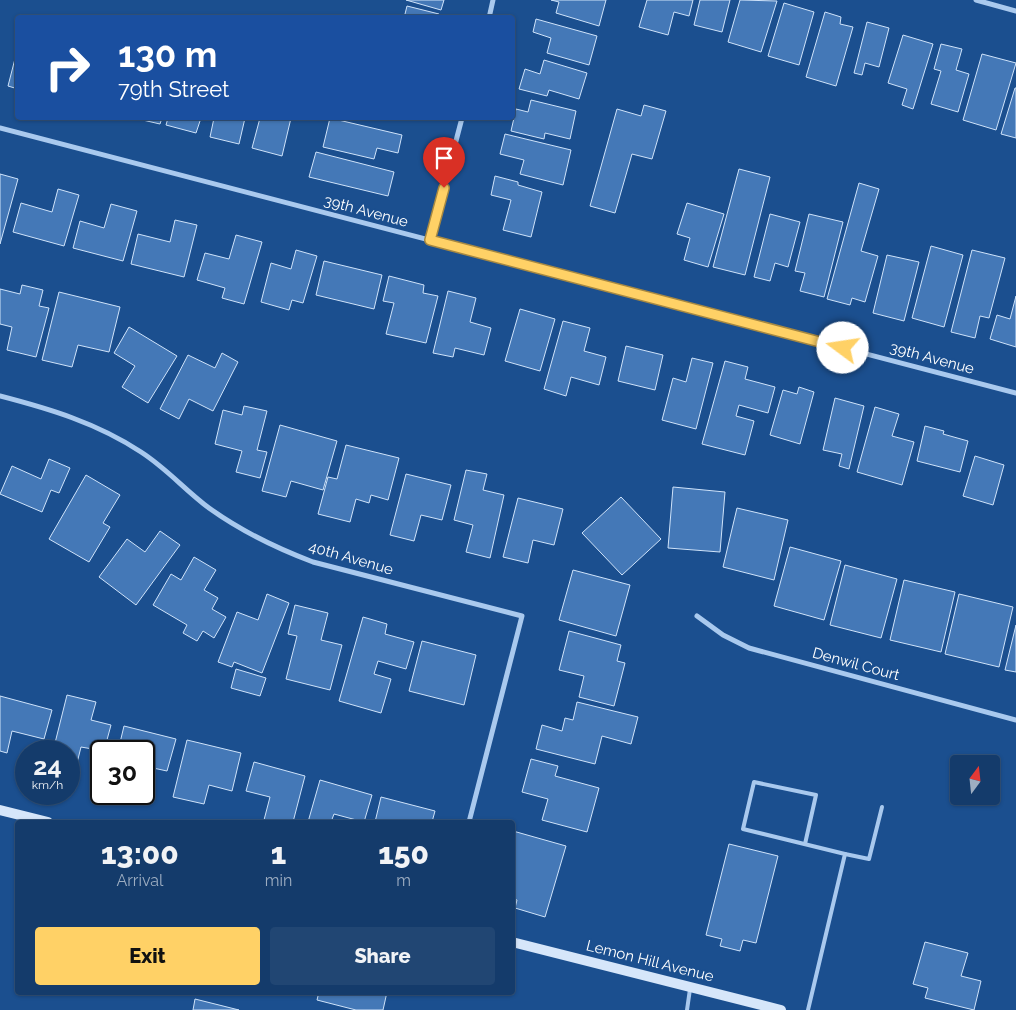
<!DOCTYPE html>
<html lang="en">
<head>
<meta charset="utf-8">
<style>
	body { margin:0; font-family:Raleway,sans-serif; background:#214673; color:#f1f3f6; height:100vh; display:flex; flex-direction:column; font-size:19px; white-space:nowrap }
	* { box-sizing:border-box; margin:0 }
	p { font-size:16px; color:#9dadc1 }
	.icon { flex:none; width:28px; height:28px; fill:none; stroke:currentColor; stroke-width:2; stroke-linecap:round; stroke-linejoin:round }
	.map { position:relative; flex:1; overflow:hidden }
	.side { position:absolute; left:15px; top:820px; width:500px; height:175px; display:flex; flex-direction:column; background:#143b6b; border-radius:5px; box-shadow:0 1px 4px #0004,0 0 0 1px #33557e }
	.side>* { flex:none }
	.hud { position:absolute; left:15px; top:15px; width:500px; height:105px; border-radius:5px; box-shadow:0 1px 4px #0004,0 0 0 1px #33557e; background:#1a4fa0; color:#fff; overflow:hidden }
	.needle { width:32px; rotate:15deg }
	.controls { position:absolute; left:950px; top:755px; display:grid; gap:10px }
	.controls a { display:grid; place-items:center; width:50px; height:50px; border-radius:5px; background:#143b6b; box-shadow:0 1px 4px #0004,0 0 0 1px #33557e; font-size:25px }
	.speed { position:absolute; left:15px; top:740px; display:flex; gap:10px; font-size:25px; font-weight:700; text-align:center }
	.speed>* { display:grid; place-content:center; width:65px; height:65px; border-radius:50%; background:#143b6b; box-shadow:0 1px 4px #0004,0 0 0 1px #33557e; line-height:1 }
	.speed small { font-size:12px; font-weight:400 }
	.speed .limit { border:2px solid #111; border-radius:8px; background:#fff; color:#111 }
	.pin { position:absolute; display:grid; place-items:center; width:42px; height:42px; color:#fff; margin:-51px -21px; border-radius:50% 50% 50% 0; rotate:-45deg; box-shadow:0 0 5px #0007 }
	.pin .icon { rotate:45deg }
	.me { position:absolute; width:55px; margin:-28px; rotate:284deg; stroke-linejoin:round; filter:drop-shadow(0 0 4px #0008) }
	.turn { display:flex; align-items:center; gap:18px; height:105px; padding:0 20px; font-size:22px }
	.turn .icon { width:65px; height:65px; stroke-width:2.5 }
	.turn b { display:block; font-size:35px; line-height:42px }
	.eta { display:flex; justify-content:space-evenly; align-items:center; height:85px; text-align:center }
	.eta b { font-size:30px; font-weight:800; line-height:35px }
	.action { display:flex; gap:10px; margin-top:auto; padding:10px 20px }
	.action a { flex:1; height:58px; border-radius:5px; background:#ffd166; color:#111; font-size:20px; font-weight:800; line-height:58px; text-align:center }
	.action a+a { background:#214673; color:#f1f3f6 }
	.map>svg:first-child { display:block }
	.building { fill:#4478b7; stroke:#cfe3fa }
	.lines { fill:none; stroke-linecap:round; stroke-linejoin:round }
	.lane { stroke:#a9c9ee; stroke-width:4 }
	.street { stroke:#a9c9ee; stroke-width:5 }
	.secondary { stroke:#d6e6fa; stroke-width:10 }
	.route-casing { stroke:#a68842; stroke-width:12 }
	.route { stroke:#ffd166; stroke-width:9 }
	.labels { text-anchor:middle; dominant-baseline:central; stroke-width:4; stroke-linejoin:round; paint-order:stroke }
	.street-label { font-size:15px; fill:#fff; stroke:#1b4f8f }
</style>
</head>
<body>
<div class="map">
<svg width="1016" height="1010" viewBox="0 0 1016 1010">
	<rect width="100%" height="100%" fill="#1b4f8f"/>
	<g class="building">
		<path d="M406 0H444L441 10Z"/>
		<path d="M551 0H606L599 26 556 13 559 2Z"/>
		<path d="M647 0H693L689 16 674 12 668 35 639 27Z"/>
		<path d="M700 0H730L722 32 694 25Z"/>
		<path d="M740 0 777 1 761 52 728 42Z"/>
		<path d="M784 3 814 12 799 65 768 56Z"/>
		<path d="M407 6 439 14 438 18H404Z"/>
		<path d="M825 12 841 17 840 24 853 27 836 86 806 77Z"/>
		<path d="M536 19 597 36 589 65 547 53 551 38 533 32Z"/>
		<path d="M867 22 889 28 879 67 865 63 862 75 854 73Z"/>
		<path d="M903 35 933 44 913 109 902 105 907 89 888 83Z"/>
		<path d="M941 44 962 49 956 70 969 74 958 112 931 104 941 71 934 69Z"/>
		<path d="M18 47V89L8 86Z"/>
		<path d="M982 54 1016 63 996 130 963 120Z"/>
		<path d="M544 60 587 73 579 99 549 90 547 96 519 89 525 69 540 74Z"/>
		<path d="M1015 88H1016V138L1001 134Z"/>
		<path d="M531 100 576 111 570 139 545 133 544 139 511 131 516 109 528 112Z"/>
		<path d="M644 105 666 111 652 159 632 154 615 213 590 206 617 109 641 116Z"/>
		<path d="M134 118H162L160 124Z"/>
		<path d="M168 118H201L196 133 166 125Z"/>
		<path d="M214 118H245L239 144 210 137Z"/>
		<path d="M260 118H291L282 156 252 148Z"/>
		<path d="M330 118 402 135 398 153 377 148 374 159 323 147Z"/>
		<path d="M505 134 571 150 563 185 520 174 524 160 500 154Z"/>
		<path d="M316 152 394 172 388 196 309 177Z"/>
		<path d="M739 169 770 177 745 275 713 267Z"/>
		<path d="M0 174 18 179 0 244Z"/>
		<path d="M495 176 518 182V185L542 192 531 237 503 230 511 200 491 195Z"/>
		<path d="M859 183 879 189 861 251 878 256 865 302 852 298 850 305 827 299Z"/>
		<path d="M58 189 79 195 64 246 13 232 21 203 52 212Z"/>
		<path d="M687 203 724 214 708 267 684 260 690 238 677 234Z"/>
		<path d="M111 204 137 211 123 261 73 248 80 221 104 228Z"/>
		<path d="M770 214 800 222 788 267 775 263 770 281 754 277Z"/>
		<path d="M809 214 843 222 824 297 800 291 805 273 795 271Z"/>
		<path d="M175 220 197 225 184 277 131 264 138 234 170 242Z"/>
		<path d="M236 235 262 242 244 304 222 298 225 288 197 280 205 253 229 259Z"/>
		<path d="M931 246 963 255 944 327 912 318Z"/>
		<path d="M296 250 317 256 303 303 292 300 289 310 261 302 271 263 291 269Z"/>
		<path d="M972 250 1005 258 989 318 980 316 975 338 951 332Z"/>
		<path d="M887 255 919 262 904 321 873 313Z"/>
		<path d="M324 261 382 275 374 309 316 295Z"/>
		<path d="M389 276 424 285 423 293 438 296 426 343 386 334 394 303 383 301Z"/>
		<path d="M22 285 43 290 39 306 49 308 36 357 7 350 12 327 0 324V289L20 294Z"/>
		<path d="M448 291 476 298 470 322 491 328 484 355 455 348 453 357 433 353Z"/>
		<path d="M59 292 120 307 109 352 78 345 72 367 42 360Z"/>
		<path d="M1016 296V347L990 339 997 315 1010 319Z"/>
		<path d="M520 309 555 319 540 371 505 361Z"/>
		<path d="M563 321 590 328 584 351 606 357 599 385 571 377 566 396 544 389Z"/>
		<path d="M129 327 177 356 148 403 122 387 135 366 114 353Z"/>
		<path d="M626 346 663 355 655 390 618 381Z"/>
		<path d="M222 353 238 362 213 411 189 399 179 419 160 409 188 355 215 368Z"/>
		<path d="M692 358 713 363 696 429 662 420 673 378 686 382Z"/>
		<path d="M725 361 748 367 745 379 775 387 768 413 739 405 736 416 754 421 745 455 702 444Z"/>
		<path d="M799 387 814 392 800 444 770 435 783 390 797 394Z"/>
		<path d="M835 398 864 406 849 469 839 466 842 454 823 450Z"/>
		<path d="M244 406 267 411 257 450 267 452 260 478 236 472 242 451 215 444 223 410 242 415Z"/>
		<path d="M875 407 899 414 892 436 914 442 902 485 857 472Z"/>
		<path d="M280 425 337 441 323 490 291 481 286 497 262 491Z"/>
		<path d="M925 426 944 431 943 434 968 441 960 472 917 461Z"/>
		<path d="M346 445 399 458 388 500 371 495 369 503 356 499 350 522 318 514 328 477 337 479Z"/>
		<path d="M975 456 1004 465 993 505 963 496Z"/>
		<path d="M49 459 70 468 59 493 51 490 42 512 0 494 12 466 41 479Z"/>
		<path d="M466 470 487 474 483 490 504 495 490 558 466 552 473 525 454 520Z"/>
		<path d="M406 474 451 485 442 520 421 515 414 541 390 535Z"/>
		<path d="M86 475 120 495 103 523 110 527 89 562 49 539Z"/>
		<path d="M673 487 725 492 720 552 668 548Z"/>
		<path d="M621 497 661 539 622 575 582 533Z"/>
		<path d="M518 498 563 509 554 545 533 540 528 563 503 557Z"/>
		<path d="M737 508 788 520 774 580 723 567Z"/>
		<path d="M160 531 180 545 136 605 99 577 127 539 145 552Z"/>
		<path d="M790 547 841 561 824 620 774 606Z"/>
		<path d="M194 557 216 570 204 590 218 598 212 609 226 617 214 638 203 631 197 641 183 633 187 625 153 605 171 574 181 580Z"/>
		<path d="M845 565 897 579 881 638 830 625Z"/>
		<path d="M573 570 630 585 616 636 559 620Z"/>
		<path d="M904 580 955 592 941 652 890 640Z"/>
		<path d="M267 594 289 603 262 673 234 662 232 667 218 662 237 612 258 620Z"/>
		<path d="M959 594 1013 607 999 667 945 654Z"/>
		<path d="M295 605 328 613 321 640 342 645 330 690 286 679 297 636 288 634Z"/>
		<path d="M363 617 387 624 385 634 414 642 406 669 378 661 374 674 391 679 381 713 339 701Z"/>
		<path d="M1016 625V672L1005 670Z"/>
		<path d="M569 631 621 645 617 661 625 663 614 706 579 697 584 676 559 670Z"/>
		<path d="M422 641 476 655 464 705 409 691Z"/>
		<path d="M236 669 266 678 260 696 231 688Z"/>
		<path d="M67 695 96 702 91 720 111 725 104 751 81 747 75 771 69 769V751H53Z"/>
		<path d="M0 696 52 710 44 739 12 731 7 753 0 751Z"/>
		<path d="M577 702 638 717 631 744 602 736 595 764 536 749 542 725 562 731 565 718 573 720Z"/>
		<path d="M124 726 176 739 167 771 144 766V751H118Z"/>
		<path d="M187 740 241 753 232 791 209 785 204 804 173 797Z"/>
		<path d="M531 759 558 766 555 776 599 788 587 832 542 820 548 799 522 792Z"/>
		<path d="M254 762 305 776 293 822 264 820 270 797 246 791Z"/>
		<path d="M320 780 372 795 364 822 334 814 331 822H308Z"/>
		<path d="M381 797 435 811 432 822H375Z"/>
		<path d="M513 831 566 846 545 917 515 908 517 900 512 898Z"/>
		<path d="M729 844 778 856 756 943 743 940 740 951 720 946 722 939 706 935Z"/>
		<path d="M925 942 968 953 961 976 981 981 974 1010 925 998 928 988 913 984Z"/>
		<path d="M319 992H387L383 1010H356L317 1000Z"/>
		<path d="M195 999 239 1010H193Z"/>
	</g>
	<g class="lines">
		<g class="lane">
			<path d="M805 844 816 795 754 782 743 829 845 854 808 1010"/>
			<path d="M845 854 869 859 882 807"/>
			<path d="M687 1010 690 989"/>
		</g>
		<g class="street">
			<path d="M976 0 1016 11"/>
			<path d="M489 18 493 0"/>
			<path d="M0 128 1016 393"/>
			<path d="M430 240 462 118"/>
			<path d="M0 396C50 409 97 423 141 452 166 468 185 490 209 508 241 531 276 548 313 562L522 616 469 822"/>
			<path d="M697 616 723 635 749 648 1016 720"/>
		</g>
		<g class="secondary">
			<path d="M0 810 48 822"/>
			<path d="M512 942 781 1010"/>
		</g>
	</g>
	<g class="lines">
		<g class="route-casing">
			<path id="route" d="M444 188 430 240 843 348"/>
		</g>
		<use href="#route" class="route"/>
	</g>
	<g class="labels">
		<g class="street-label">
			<text transform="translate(366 211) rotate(15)">39th Avenue</text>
			<text transform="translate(932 358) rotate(15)">39th Avenue</text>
			<text transform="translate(351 558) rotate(16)">40th Avenue</text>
			<text transform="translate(856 664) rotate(15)">Denwil Court</text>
			<text transform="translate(650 961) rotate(14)">Lemon Hill Avenue</text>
		</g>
	</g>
</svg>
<div class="controls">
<a><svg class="needle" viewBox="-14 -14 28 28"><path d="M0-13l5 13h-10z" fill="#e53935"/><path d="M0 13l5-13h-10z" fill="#9dadc1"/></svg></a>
</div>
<div class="speed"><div>24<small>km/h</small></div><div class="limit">30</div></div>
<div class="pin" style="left:444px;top:188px;background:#d93025"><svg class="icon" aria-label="arrive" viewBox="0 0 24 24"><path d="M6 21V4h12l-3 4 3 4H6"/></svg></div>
<svg class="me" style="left:843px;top:348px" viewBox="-20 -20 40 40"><circle r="19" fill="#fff"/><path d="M0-13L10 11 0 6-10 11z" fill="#ffd166"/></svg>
<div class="hud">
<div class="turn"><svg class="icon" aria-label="right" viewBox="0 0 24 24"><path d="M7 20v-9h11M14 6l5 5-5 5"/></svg><div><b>130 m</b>79th Street</div></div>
</div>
<section class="side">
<div class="eta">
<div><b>13:00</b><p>Arrival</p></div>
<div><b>1</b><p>min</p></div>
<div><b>150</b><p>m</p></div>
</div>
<div class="action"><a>Exit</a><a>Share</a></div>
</section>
</div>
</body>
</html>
